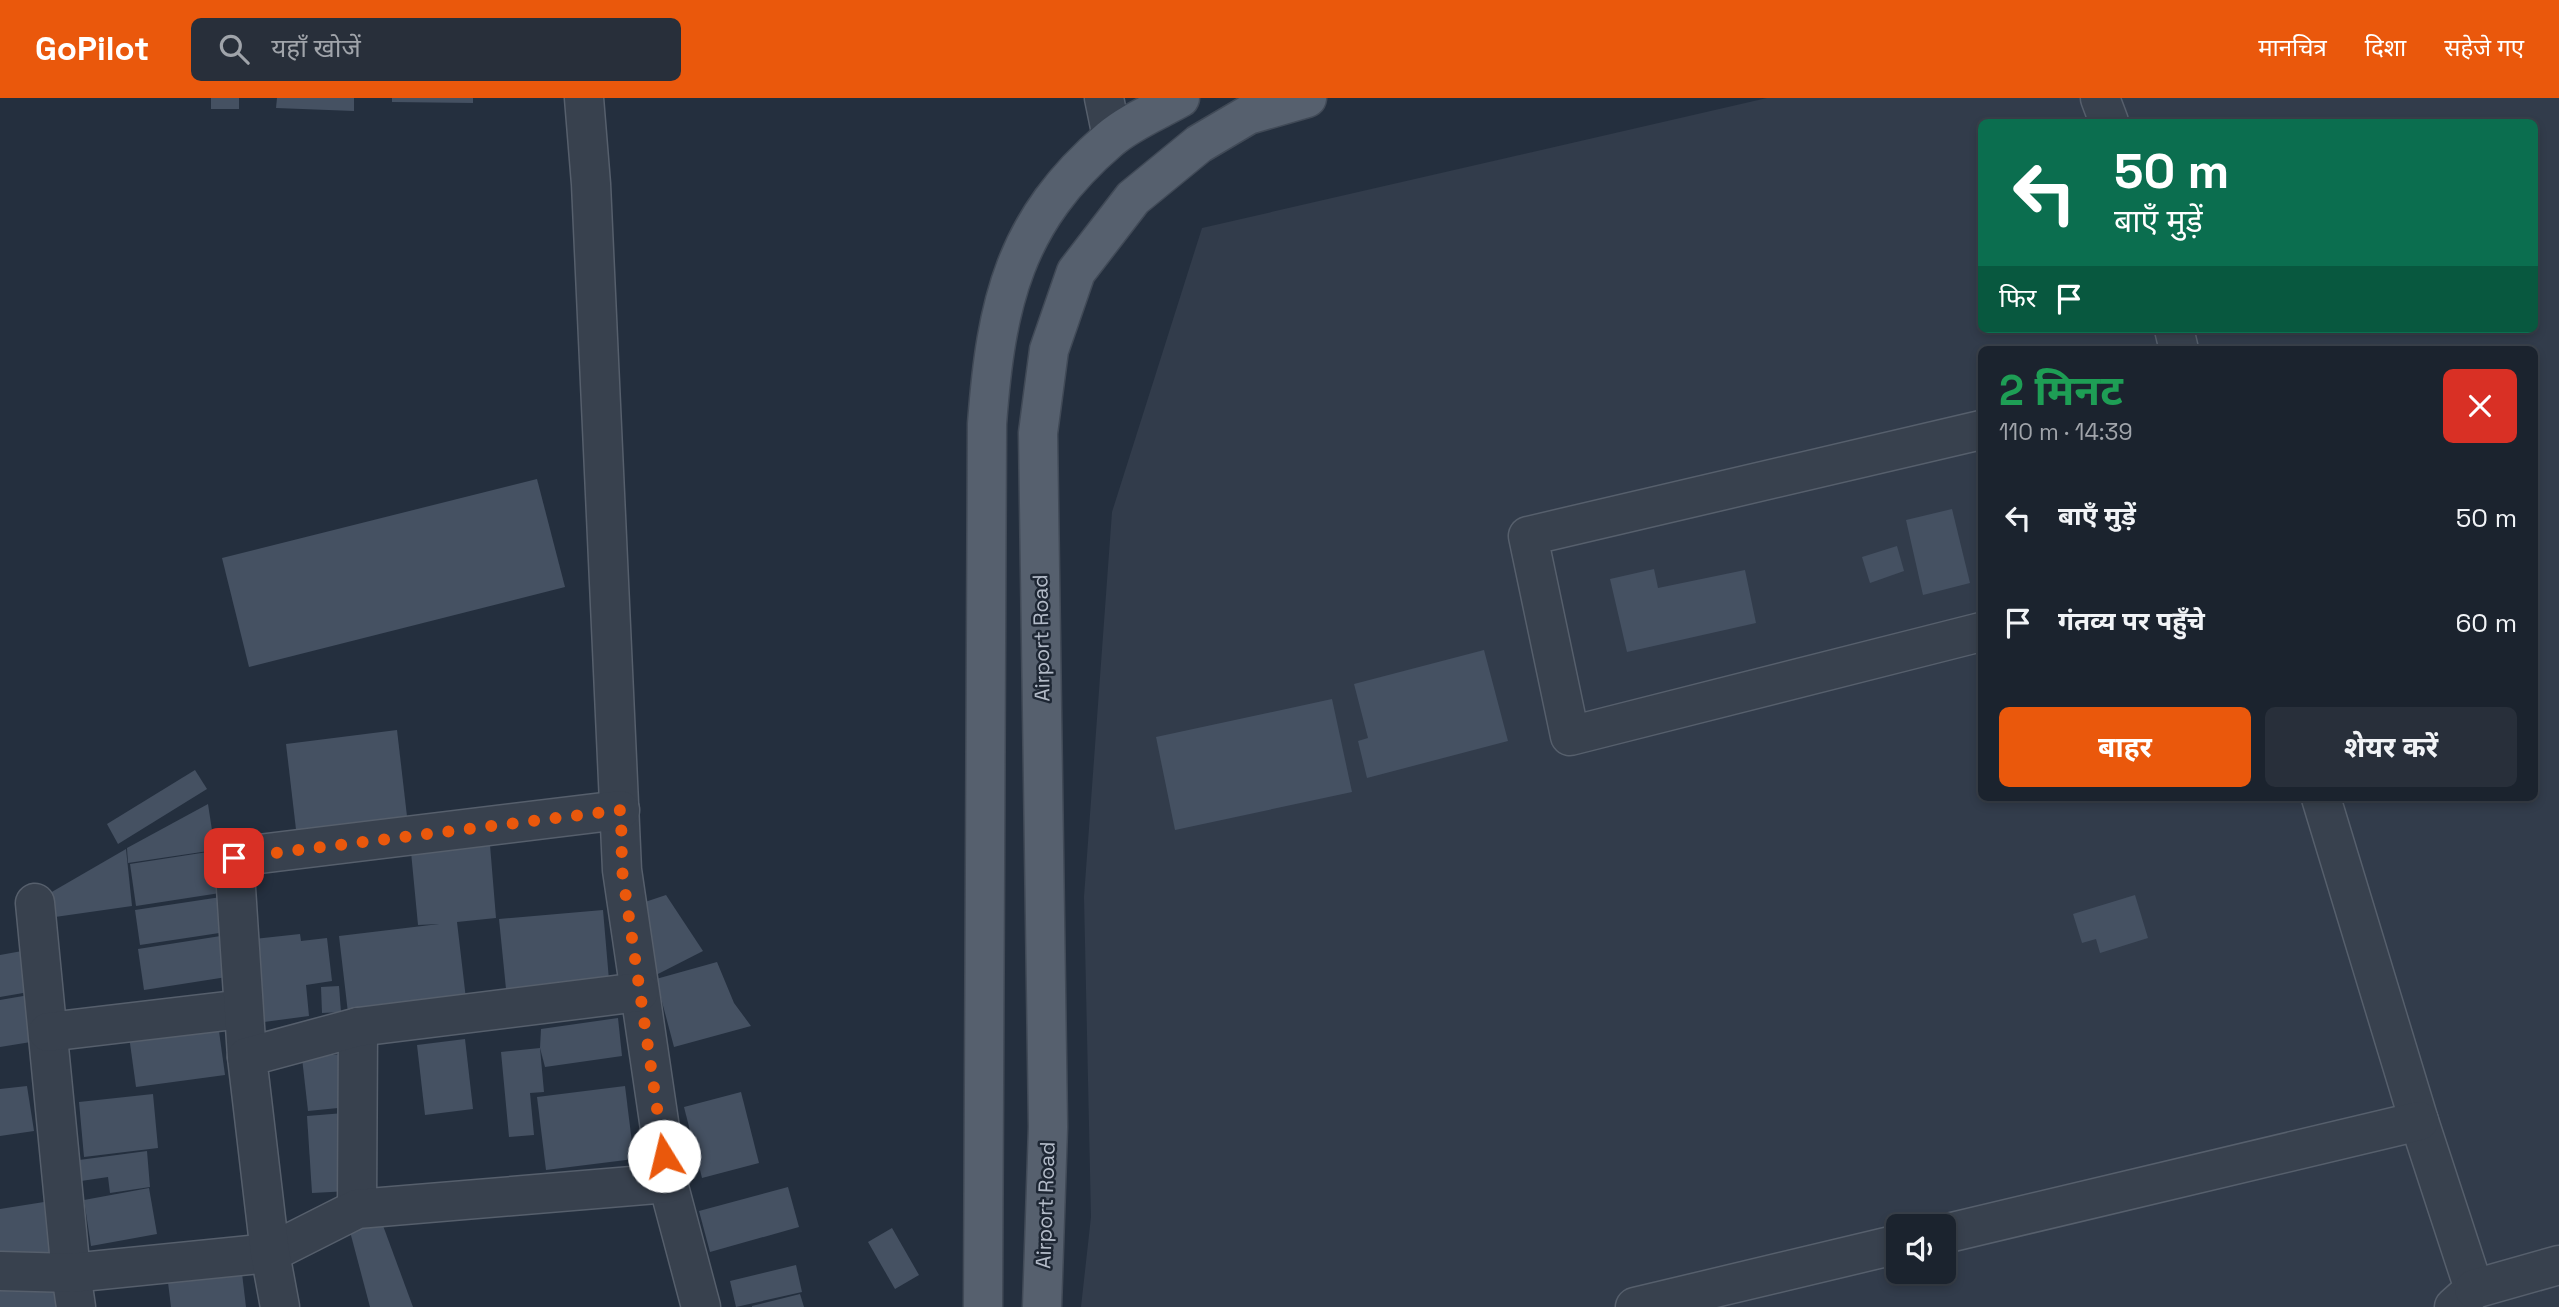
<!DOCTYPE html>
<html lang="hi">
<head>
<meta charset="utf-8">
<style>
	body { margin:0; font-family:"Space Grotesk","Noto Sans Devanagari",sans-serif; background:#282f3a; color:#f1f3f6; height:100vh; display:flex; flex-direction:column; font-size:26px; white-space:nowrap }
	* { box-sizing:border-box; margin:0 }
	p { font-size:23px; color:#a0a4aa }
	.icon { flex:none; width:38px; height:38px; fill:none; stroke:currentColor; stroke-width:2; stroke-linecap:round; stroke-linejoin:round }
	.map { position:relative; flex:1; overflow:hidden }
	.sheet { position:absolute; left:1978px; top:248px; width:560px; height:455px; display:flex; flex-direction:column; background:#1b232e; border-radius:10px; box-shadow:0 4px 10px #0003,0 0 0 2px #39404a }
	.sheet>* { flex:none }
	.hud { position:absolute; left:1978px; top:21px; width:560px; height:214px; border-radius:10px; box-shadow:0 4px 10px #0003,0 0 0 2px #39404a; background:#0b6e4f; color:#fff; overflow:hidden }
	.tools { position:absolute; left:1886px; top:1116px; display:grid; gap:14px }
	.tools a { display:grid; place-items:center; width:70px; height:70px; border-radius:10px; background:#1b232e; box-shadow:0 4px 10px #0003,0 0 0 2px #39404a; font-size:35px }
	.pin { position:absolute; display:grid; place-items:center; width:60px; height:60px; color:#fff; margin:-30px; border-radius:14px; box-shadow:0 4px 10px #0006 }
	.me { position:absolute; width:77px; margin:-38px; rotate:351deg; stroke-linejoin:round; filter:drop-shadow(0 0 5px #0008) }
	.turn { display:flex; align-items:center; gap:24px; height:147px; padding:0 21px; font-size:32px }
	.turn .icon { width:91px; height:91px; stroke-width:2.5 }
	.turn b { display:block; font-size:49px; line-height:60px }
	.then { display:flex; align-items:center; height:66px; padding:0 21px; background:#0003; gap:14px; font-size:26px }
	.round { display:grid; place-items:center; flex:none; width:74px; height:74px; border-radius:10px; background:#282f3a }
	.headline { display:flex; align-items:center; justify-content:space-between; height:119px; padding:0 21px }
	h1 { font-size:42px; font-weight:700; line-height:52px; color:#1e9e55 }
	.action { display:flex; gap:14px; margin-top:auto; padding:14px 21px }
	.action a { flex:1; height:80px; border-radius:10px; background:#ea580c; color:#fff; font-size:28px; font-weight:700; line-height:80px; text-align:center }
	.action a+a { background:#282f3a; color:#f1f3f6 }
	ul { padding:0; list-style:none }
	li { display:flex; align-items:center; gap:21px; height:105px; padding:0 21px }
	li div { flex:1 }
	li b { display:block; font-size:26px }
	li em { font-style:normal }
	header { display:flex; align-items:center; gap:42px; box-sizing:border-box; height:98px; padding:0 35px; background:#ea580c; color:#fff }
	header strong { font-size:33px }
	nav { display:flex; gap:38px; margin-inline-start:auto; font-size:24px }
	.search { width:490px; height:63px; background:#282f3a; display:flex; align-items:center; gap:18px; box-sizing:border-box; padding:0 24px; border-radius:10px; color:#a0a4aa; font-size:26px }
	.map>svg:first-child { display:block }
	.airport { fill:#323c4b; fill-rule:evenodd }
	.building { fill:#455162 }
	.lines { fill:none; stroke-linecap:round; stroke-linejoin:round }
	.minor-casing { stroke:#565f6c; stroke-width:41 }
	.major-casing { stroke:#414a57; stroke-width:41 }
	.minor { stroke:#38414e; stroke-width:38 }
	.major { stroke:#56606e; stroke-width:38 }
	.route { stroke:#ea580c; stroke-width:12; stroke-dasharray:0 21.6 }
	.labels { text-anchor:middle; dominant-baseline:central; stroke-width:5; stroke-linejoin:round; paint-order:stroke }
	.street-label { font-size:21px; fill:#b4bcc9; stroke:#1d2633 }
</style>
</head>
<body>
<header>
<strong>GoPilot</strong>
<div class="search"><svg class="icon" aria-label="search" viewBox="0 0 24 24"><circle cx="10" cy="10" r="6"/><path d="M15 15l6 6"/></svg>यहाँ खोजें</div>
<nav><a>मानचित्र</a><a>दिशा</a><a>सहेजे गए</a></nav>
</header>
<div class="map">
<svg width="2559" height="1209" viewBox="0 0 2559 1209">
	<rect width="100%" height="100%" fill="#242f3e"/>
	<path class="airport" d="M1767 0H2559V1209H1081L1091 1119 1084 799 1112 414 1202 130ZM1981 24H2534V231H1981ZM1981 252H2534V700H1981ZM1899 1129H1944V1174H1899Z"/>
	<g class="building">
		<rect x="211" y="0" width="28" height="11"/>
		<path d="M277 0H354V13L276 10Z"/>
		<path d="M392 0H473V5L392 4Z"/>
		<path d="M537 381 565 489 249 569 222 460Z"/>
		<path d="M1952 411 1970 485 1923 497 1906 422Z"/>
		<path d="M1897 448 1904 473 1870 485 1862 459Z"/>
		<path d="M1654 471 1658 490 1745 472 1756 525 1627 554 1610 481Z"/>
		<path d="M1484 552 1508 643 1367 680 1358 643 1368 640 1354 586Z"/>
		<path d="M1332 601 1352 694 1175 732 1156 639Z"/>
		<path d="M397 632 408 727 297 740 286 646Z"/>
		<path d="M195 672 207 691 118 746 107 726Z"/>
		<path d="M208 706 215 752 128 765 127 750Z"/>
		<path d="M490 747 496 820 457 824 466 901 348 915 339 838 439 826 418 827 411 754Z"/>
		<path d="M126 751 132 808 55 819 50 795Z"/>
		<path d="M214 753 220 795 136 808 130 766Z"/>
		<path d="M666 797 703 853 656 877 639 806Z"/>
		<path d="M2135 797 2148 840 2100 855 2096 841 2082 845 2073 816Z"/>
		<path d="M221 799 226 834 140 847 135 812Z"/>
		<path d="M603 812 609 882 506 891 499 821Z"/>
		<path d="M300 836 301 843 327 840 332 883 306 887 309 918 264 924 253 841Z"/>
		<path d="M227 837 233 878 144 892 138 851Z"/>
		<path d="M22 853 29 894 0 899V857Z"/>
		<path d="M717 864 734 905 751 928 674 949 656 881Z"/>
		<path d="M339 888 341 914 322 915 321 889Z"/>
		<path d="M29 897 37 943 0 949V902Z"/>
		<path d="M618 920 622 958 545 969 540 950 541 931Z"/>
		<path d="M218 926 225 977 136 989 129 938Z"/>
		<path d="M465 941 473 1011 425 1017 417 947Z"/>
		<path d="M540 950 544 994 530 995 534 1037 509 1039 501 954Z"/>
		<path d="M342 956 348 1009 308 1013 302 960Z"/>
		<path d="M27 988 34 1033 0 1038V991Z"/>
		<path d="M625 988 634 1061 546 1072 537 999Z"/>
		<path d="M741 994 759 1065 702 1080 684 1009Z"/>
		<path d="M153 996 158 1050 84 1059 79 1004Z"/>
		<path d="M344 1015 350 1093 312 1095 307 1018Z"/>
		<path d="M147 1053 150 1089 110 1095 108 1079 81 1083 79 1062Z"/>
		<path d="M788 1089 799 1129 710 1154 699 1113Z"/>
		<path d="M149 1090 157 1136 91 1148 84 1102Z"/>
		<path d="M44 1104 52 1157 0 1165V1111Z"/>
		<path d="M378 1114 413 1209H370L348 1126Z"/>
		<path d="M892 1130 919 1177 895 1191 868 1144Z"/>
		<path d="M241 1167 246 1209H171L167 1176Z"/>
		<path d="M796 1167 802 1194 736 1209 730 1183Z"/>
		<path d="M53 1182 57 1209H0V1190Z"/>
		<path d="M800 1196 804 1209H752V1208Z"/>
	</g>
	<g class="lines">
		<g class="minor-casing">
			<g id="minor">
				<path d="M584 0 591 86 622 772 668 1085 701 1209"/>
				<path d="M1104 0 1112 39"/>
				<path d="M2100 0 2109 24"/>
				<path d="M2174 231 2179 252"/>
				<path d="M1981 332 1528 438 1570 638 1981 534"/>
				<path d="M2321 700 2419 1023 2474 1191 2454 1209"/>
				<path d="M35 805 71 1175 76 1209"/>
				<path d="M48 934 243 911"/>
				<path d="M247 959 234 759 620 712"/>
				<path d="M357 1111 358 929"/>
				<path d="M1944 1136 2419 1023"/>
				<path d="M0 1173 71 1175 270 1155 357 1111 668 1085"/>
				<path d="M2474 1191 2559 1167"/>
				<path d="M280 1209 270 1155 247 959 358 929 639 894"/>
				<path d="M1635 1209 1899 1146"/>
			</g>
		</g>
		<g class="major-casing">
			<g id="major">
				<path d="M983 1209 987 326C996 205 1014 123 1110 41 1130 24 1157 13 1180 0"/>
				<path d="M1042 1209 1048 1029 1038 335 1049 252 1076 174 1133 100 1199 46 1248 17 1307 0"/>
			</g>
		</g>
		<use href="#minor" class="minor"/>
		<use href="#major" class="major"/>
	</g>
	<g class="lines">
		<path class="route" d="M234 760 621 712 622 772 664 1058"/>
	</g>
	<g class="labels">
		<g class="street-label">
			<text transform="translate(1041 540) rotate(-91)">Airport Road</text>
			<text transform="translate(1045 1107) rotate(-88)">Airport Road</text>
		</g>
	</g>
</svg>
<div class="tools">
<a><svg class="icon" aria-label="sound" viewBox="0 0 24 24"><path d="M4 9h4l5-4v14l-5-4H4zM17 9q2 3 0 6"/></svg></a>
</div>
<div class="pin" style="left:234px;top:760px;background:#d93025"><svg class="icon" aria-label="arrive" viewBox="0 0 24 24"><path d="M6 21V4h12l-3 4 3 4H6"/></svg></div>
<svg class="me" style="left:664px;top:1058px" viewBox="-20 -20 40 40"><circle r="19" fill="#fff"/><path d="M0-13L10 11 0 6-10 11z" fill="#ea580c"/></svg>
<div class="hud">
<div class="turn"><svg class="icon" aria-label="left" viewBox="0 0 24 24"><path d="M17 20v-9H6M10 6l-5 5 5 5"/></svg><div><b>50 m</b>बाएँ मुड़ें</div></div>
<div class="then">फिर<svg class="icon" aria-label="arrive" viewBox="0 0 24 24"><path d="M6 21V4h12l-3 4 3 4H6"/></svg></div>
</div>
<section class="sheet">
<div class="headline"><div><h1>2 मिनट</h1><p>110 m · 14:39</p></div><a class="round" style="background:#d93025;color:#fff"><svg class="icon" aria-label="close" viewBox="0 0 24 24"><path d="M6 6l12 12M18 6L6 18"/></svg></a></div>
<ul>
<li><svg class="icon" aria-label="left" viewBox="0 0 24 24"><path d="M17 20v-9H6M10 6l-5 5 5 5"/></svg><div><b>बाएँ मुड़ें</b></div><em>50 m</em></li>
<li><svg class="icon" aria-label="arrive" viewBox="0 0 24 24"><path d="M6 21V4h12l-3 4 3 4H6"/></svg><div><b>गंतव्य पर पहुँचे</b></div><em>60 m</em></li>
</ul>
<div class="action"><a>बाहर</a><a>शेयर करें</a></div>
</section>
</div>
</body>
</html>
